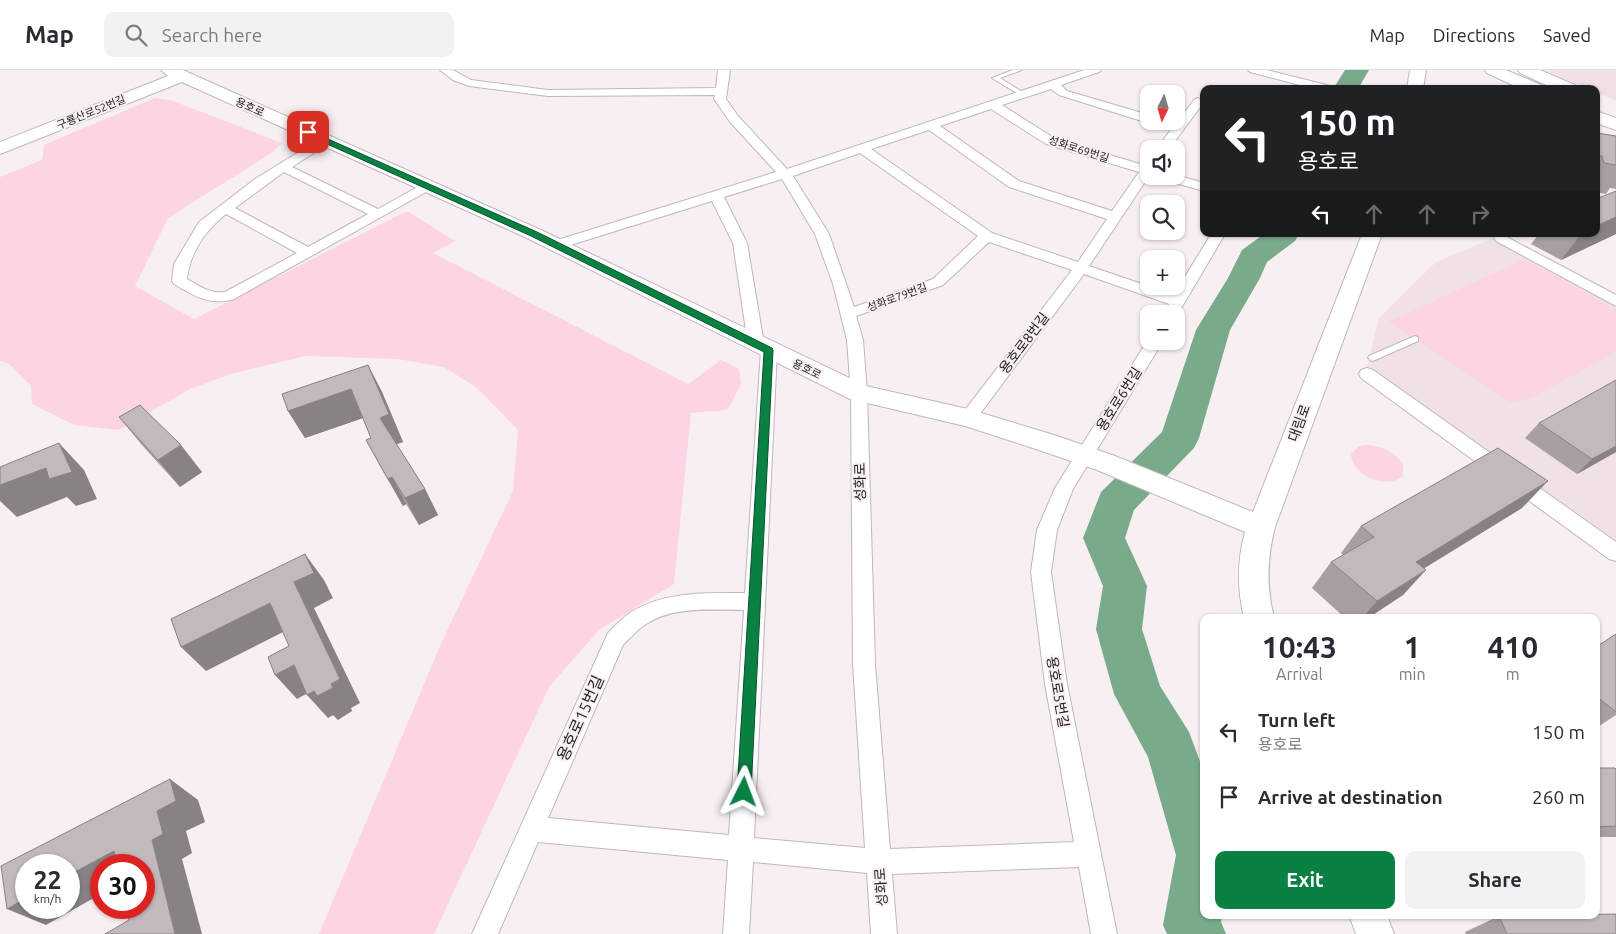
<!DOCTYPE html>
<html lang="en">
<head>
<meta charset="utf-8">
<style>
	body { margin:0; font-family:Ubuntu,"Noto Sans KR",sans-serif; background:#f2f2f3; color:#2b2b33; height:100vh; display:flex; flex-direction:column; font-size:19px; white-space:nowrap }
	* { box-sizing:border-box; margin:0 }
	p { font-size:16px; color:#7c7c81 }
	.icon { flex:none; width:28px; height:28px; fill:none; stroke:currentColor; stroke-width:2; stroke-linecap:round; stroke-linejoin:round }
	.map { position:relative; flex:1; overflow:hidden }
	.panel { position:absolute; left:1200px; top:544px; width:400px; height:305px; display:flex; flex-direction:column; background:#fff; border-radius:10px; box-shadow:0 1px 4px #0004 }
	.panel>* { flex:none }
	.banner { position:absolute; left:1200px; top:15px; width:400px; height:152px; border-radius:10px; box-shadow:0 1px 4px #0004; background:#202124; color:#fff; overflow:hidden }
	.needle { width:32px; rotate:185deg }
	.controls { position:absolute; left:1140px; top:15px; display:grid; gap:10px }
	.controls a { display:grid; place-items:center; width:45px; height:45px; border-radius:10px; background:#fff; box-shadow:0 1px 4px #0004; font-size:25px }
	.speed { position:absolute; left:15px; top:784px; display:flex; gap:10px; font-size:25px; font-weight:700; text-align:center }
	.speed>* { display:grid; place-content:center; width:65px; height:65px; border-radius:50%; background:#fff; box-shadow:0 1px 4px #0004; line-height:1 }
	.speed small { font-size:12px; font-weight:400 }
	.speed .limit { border:8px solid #d22; background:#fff; color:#111 }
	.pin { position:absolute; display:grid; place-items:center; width:42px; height:42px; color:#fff; margin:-21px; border-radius:10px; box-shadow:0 2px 8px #0006 }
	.me { position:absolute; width:55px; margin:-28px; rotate:3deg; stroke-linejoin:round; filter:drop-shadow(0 0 4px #0008) }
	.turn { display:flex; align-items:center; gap:18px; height:105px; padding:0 15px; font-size:22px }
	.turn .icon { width:65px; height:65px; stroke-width:2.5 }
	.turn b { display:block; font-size:35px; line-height:42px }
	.lanes { display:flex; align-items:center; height:48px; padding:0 15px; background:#0003; justify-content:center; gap:25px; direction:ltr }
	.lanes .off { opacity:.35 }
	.eta { display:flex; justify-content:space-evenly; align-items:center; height:85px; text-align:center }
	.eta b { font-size:30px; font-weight:700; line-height:35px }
	.action { display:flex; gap:10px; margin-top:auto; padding:10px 15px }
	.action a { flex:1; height:58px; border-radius:10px; background:#0b8043; color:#fff; font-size:20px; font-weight:700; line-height:58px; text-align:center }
	.action a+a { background:#f2f2f3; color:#2b2b33 }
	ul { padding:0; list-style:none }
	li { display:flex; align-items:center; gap:15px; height:65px; padding:0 15px }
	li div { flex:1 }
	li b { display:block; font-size:19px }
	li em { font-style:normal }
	header { display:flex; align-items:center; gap:30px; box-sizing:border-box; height:70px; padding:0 25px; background:#fff; border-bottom:1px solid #e1e1e2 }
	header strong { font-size:24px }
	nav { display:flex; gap:28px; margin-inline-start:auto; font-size:18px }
	.search { width:350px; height:45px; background:#f2f2f3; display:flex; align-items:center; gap:12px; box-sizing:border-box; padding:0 18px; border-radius:10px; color:#7c7c81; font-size:19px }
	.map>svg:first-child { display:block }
	.built { fill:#f1e0e6 }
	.green { fill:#fcd4e4 }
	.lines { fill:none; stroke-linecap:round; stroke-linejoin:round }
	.river { fill:#79ab8b; fill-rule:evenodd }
	.lane-casing { stroke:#bfb7ba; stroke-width:2 }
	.street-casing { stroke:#bfb7ba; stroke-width:2 }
	.secondary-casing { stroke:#bfb7ba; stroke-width:2 }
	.lane { fill:#fff; fill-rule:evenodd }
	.street { fill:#fff; fill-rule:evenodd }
	.secondary { fill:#fff; fill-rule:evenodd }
	.wall { fill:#a79fa3 }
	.shaded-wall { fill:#888284 }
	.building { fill:#c2b9bd; stroke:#888284 }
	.route { fill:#0b8043; stroke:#07532c }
	.labels { text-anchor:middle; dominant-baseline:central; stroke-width:4; stroke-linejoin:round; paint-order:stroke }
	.far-street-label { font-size:11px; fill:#242122; stroke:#f8eff3 }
	.street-label { font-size:14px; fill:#242122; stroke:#f8eff3 }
	.near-street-label { font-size:16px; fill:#242122; stroke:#f8eff3 }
</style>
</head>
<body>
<header>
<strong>Map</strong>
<div class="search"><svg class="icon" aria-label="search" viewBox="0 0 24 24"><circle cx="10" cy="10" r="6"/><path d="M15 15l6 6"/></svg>Search here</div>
<nav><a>Map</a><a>Directions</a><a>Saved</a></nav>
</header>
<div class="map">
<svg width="1616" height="864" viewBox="0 0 1616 864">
	<rect width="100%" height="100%" fill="#f8eff3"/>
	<g class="built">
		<path d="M1545 0H1616V31L1596 22V19H1588Z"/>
		<path d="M1497 167 1616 233V470L1367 296 1379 248 1436 192Z"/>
	</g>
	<g class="green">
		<path d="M155 28 171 30 282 73 270 84 168 148 135 216 194 249 407 141 455 171 433 183 688 314 721 290 739 299 741 315 727 340 691 343 674 514 599 560 549 617 434 864H319L440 576 513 421 518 360 477 318 444 297 398 289 306 286 230 304 190 319 119 360 74 355 32 334 31 316 9 294 0 291V107L42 90 44 75Z"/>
		<path d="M1525 189 1616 240V282L1531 328 1510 332 1388 252Z"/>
		<path d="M1366 375C1382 376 1394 381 1403 394V406C1387 420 1352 406 1351 384L1359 376Z"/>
	</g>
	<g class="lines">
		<g class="river">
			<path d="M1345 0H1369L1358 19H1333Z"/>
			<path d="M1264 164H1299L1295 171 1267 192 1260 208 1230 260 1199 368 1194 378 1134 440 1125 468 1147 516 1142 559 1160 616 1189 662 1204 702V845H1222L1221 852 1226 864H1167L1163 855 1176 785 1148 687 1114 624 1096 559 1103 516 1083 468 1101 422 1162 362 1196 260 1228 208 1242 180Z"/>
		</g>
		<g class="lane-casing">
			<g id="lane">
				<path d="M1013 0H1022L1000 8 1024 23V25H1020L992 8Z"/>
				<path d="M1415 266 1418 267V271L1375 290 1372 291 1368 288 1369 286Z"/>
			</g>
		</g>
		<g class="street-casing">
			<g id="street">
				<path d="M440 0H453L471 10 548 20 716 18 718 0H730L726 29 738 46 787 99 1084 0H1101L1099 2 1061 15 1067 21 1149 45V51L1153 52H1145L1059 25 1051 19 1002 35 1054 68 1143 95 1149 92V106L1089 196 1174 225 1211 164H1225L1176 247V244H1163L1169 234 1084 204 974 352 968 354 962 352 959 348 962 344 1072 200 989 172 943 215 856 246 863 270 867 323 875 594 890 779 1074 772 1045 614 1031 502 1037 460 1055 418 1149 268V271H1163L1073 419 1057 460 1051 502 1067 614 1117 864H1091L1079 797 892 804 897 864H871L867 803 753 792 749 864H723L728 790 538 772 498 864H472L608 563C615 556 622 548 631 542 665 521 707 523 745 523L761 280 763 276 769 275 775 276 777 280 754 768 865 778 853 594 851 323 847 270 833 214 815 164 782 109 724 127 747 173 764 274 762 278 756 279 750 278 748 274 733 173 712 131 561 178H551L549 175 551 172 776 102 730 52 714 29 715 25 548 26 469 16 453 10ZM991 39 1046 74 1139 102 1112 141 1019 111 940 56ZM929 60 1009 117 1107 149 1078 192 992 163 871 79ZM860 83 978 166 933 209 854 237 829 164 793 106ZM744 540 729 765 548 748 623 575C630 568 637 560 646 554 674 536 712 540 744 540Z"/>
				<path d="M1248 0H1267L1334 17 1336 19H1315L1250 2Z"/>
				<path d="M1198 28 1204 32 1169 79H1156L1194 30Z"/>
				<path d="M325 66 329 67 331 70 329 73 292 97 378 139 423 114H433L435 117 234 229C210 236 194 226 174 214L172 211 174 194 199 152 255 109ZM284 102 368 144 308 177 235 138ZM226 144 297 183 225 222C210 224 199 216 187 209 190 182 206 160 226 144Z"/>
				<path d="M1176 105 1204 113V121L1161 109 1160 106Z"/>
				<path d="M1501 164 1616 225V236L1496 171 1494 168 1496 165Z"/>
				<path d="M1367 298 1373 300 1616 472V491L1609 489 1361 308 1359 304 1361 300Z"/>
			</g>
		</g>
		<g class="secondary-casing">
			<g id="secondary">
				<path d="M161 0H183L541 160 866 316 968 339 1054 365 1115 386 1253 442 1362 164H1382L1275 457C1267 488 1266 516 1274 548H1244C1237 518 1237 491 1245 462L1097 400 1036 379 965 356 850 329 527 168 182 12 0 84V72L168 6Z"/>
				<path d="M1410 0H1426L1423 19H1407Z"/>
				<path d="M1485 0H1506L1541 15 1543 19H1521L1487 3Z"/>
				<path d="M1518 0H1540L1575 15 1577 19H1555L1520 3Z"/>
				<path d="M1596 41 1616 48V60L1596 53Z"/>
				<path d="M1349 845H1387L1394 864H1356Z"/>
			</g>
		</g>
		<use href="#lane" class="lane"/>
		<use href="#street" class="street"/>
		<use href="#secondary" class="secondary"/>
	</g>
	<g class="wall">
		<path d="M1597 63 1616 66V119L1610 118 1606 124 1596 122V64Z"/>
		<path d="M1616 121V164L1561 190 1531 174 1539 164H1596Z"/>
		<path d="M368 295 382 322 403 372 396 374 425 419 438 445 419 455 406 434 403 436 381 398 366 370 371 368 363 348 305 368 288 341Z"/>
		<path d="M119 347 202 402 180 417 141 374Z"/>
		<path d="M1539 353 1616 382 1577 404 1525 368Z"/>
		<path d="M1522 438 1425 498 1403 525 1368 548H1345L1312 518 1331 492 1343 485 1341 483 1361 456Z"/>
		<path d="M1616 564V645L1596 658V577Z"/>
		<path d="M1596 698 1616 699V767H1596Z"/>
		<path d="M1499 846 1616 864H1466L1465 862Z"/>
	</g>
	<g class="shaded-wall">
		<path d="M1616 147V164L1561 190 1581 164H1596V156Z"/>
		<path d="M368 295 382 322 403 372 394 375 380 348Z"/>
		<path d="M351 319 366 347 305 368 288 341Z"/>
		<path d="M59 373 84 400 97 429 76 436 67 427 17 447 0 431V415Z"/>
		<path d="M181 375 202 402 180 417 158 390Z"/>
		<path d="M1616 376V382L1577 404 1592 389Z"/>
		<path d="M392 407 406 434 403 436 388 409Z"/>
		<path d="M1548 411 1522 438 1393 517 1416 492Z"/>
		<path d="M425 419 438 445 419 455 405 428Z"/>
		<path d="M305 484 324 510 333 528 314 538 360 633 351 638 352 641 338 650 333 645 328 648 307 625 294 512Z"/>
		<path d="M1426 500 1403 525 1368 548H1362L1377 531Z"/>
		<path d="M270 533 291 558 206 601 181 577Z"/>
		<path d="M294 595 315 619 297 629 275 605Z"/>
		<path d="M170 709 198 730 205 752 186 761 192 783 182 789 202 864H175L152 770 157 741Z"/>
		<path d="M114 781 138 795H101V824L46 855 7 839 26 828V838H69V805Z"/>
	</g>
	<g class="building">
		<path d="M1597 63 1616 66V95L1604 93 1602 86 1596 85V67L1598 68Z"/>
		<path d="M1616 121V147L1596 156V129Z"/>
		<path d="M368 295 389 344 380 348 425 419 405 428 392 407 388 409 366 370 371 368 351 319 288 341 282 324Z"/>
		<path d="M1616 310V376L1592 389 1539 353Z"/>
		<path d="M140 335 181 375 158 390 119 347Z"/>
		<path d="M59 373 72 402 49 409 46 398 0 415V397Z"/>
		<path d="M1498 378 1548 411 1416 492 1426 500 1377 531 1331 492 1374 467 1361 456Z"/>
		<path d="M305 484 314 503 294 512 340 609 331 614 333 618 317 626 314 621 307 625 294 595 275 605 268 587 289 576 270 533 181 577 171 549Z"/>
		<path d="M1616 564V642L1596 626V577Z"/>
		<path d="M1596 698H1615L1616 699V756L1596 757Z"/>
		<path d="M170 709 176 731 157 741 163 764 152 770 175 864H105L129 850 126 838H144V795H117L114 781 69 805V795H26V828L7 839 1 796Z"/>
		<path d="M1616 844V864H1507L1499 846Z"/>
	</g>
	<path class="route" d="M305 61H310L537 162 772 278 773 280 751 722 749 727 744 729 739 727 737 722 764 282 531 166 305 64Z"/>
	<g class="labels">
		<g class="far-street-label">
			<text transform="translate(250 37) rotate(24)">용호로</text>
			<text transform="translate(91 42) rotate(-22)">구룡산로52번길</text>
			<text transform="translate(1079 79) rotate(18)">성화로69번길</text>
			<text transform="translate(897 227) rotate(-20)">성화로79번길</text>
			<text transform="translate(807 299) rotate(26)">용호로</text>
		</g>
		<g class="street-label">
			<text transform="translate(1024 273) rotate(-53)">용호로8번길</text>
			<text transform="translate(1119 329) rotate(-58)">용호로6번길</text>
			<text transform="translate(1299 353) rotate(-70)">대림로</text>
			<text transform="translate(860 412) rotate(-91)">성화로</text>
			<text transform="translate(1058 622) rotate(80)">용호로5번길</text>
			<text transform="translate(881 817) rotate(-94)">성화로</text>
		</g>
		<g class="near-street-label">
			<text transform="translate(580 648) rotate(-66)">용호로15번길</text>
		</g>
	</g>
</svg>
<div class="controls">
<a><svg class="needle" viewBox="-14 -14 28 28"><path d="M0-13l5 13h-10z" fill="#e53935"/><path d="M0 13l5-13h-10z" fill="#7c7c81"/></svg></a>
<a><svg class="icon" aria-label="sound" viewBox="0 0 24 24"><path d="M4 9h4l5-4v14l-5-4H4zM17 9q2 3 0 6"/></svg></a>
<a><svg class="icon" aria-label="search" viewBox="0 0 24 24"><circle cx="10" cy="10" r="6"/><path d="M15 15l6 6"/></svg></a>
<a>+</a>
<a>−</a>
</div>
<div class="speed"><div>22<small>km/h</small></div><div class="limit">30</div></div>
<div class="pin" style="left:308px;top:62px;background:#d93025"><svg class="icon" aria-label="arrive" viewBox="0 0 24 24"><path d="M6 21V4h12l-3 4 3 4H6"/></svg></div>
<svg class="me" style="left:744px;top:722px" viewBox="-20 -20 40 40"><path d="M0-17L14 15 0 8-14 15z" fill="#0b8043" stroke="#fff" stroke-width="4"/></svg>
<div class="banner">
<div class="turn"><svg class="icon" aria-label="left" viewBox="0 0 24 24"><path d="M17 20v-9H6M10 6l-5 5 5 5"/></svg><div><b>150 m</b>용호로</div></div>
<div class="lanes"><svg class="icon" aria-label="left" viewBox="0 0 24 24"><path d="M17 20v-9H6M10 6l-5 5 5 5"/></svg><svg class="icon off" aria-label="ahead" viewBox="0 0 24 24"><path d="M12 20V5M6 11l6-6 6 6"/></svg><svg class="icon off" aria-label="ahead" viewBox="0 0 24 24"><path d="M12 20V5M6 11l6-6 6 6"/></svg><svg class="icon off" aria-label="right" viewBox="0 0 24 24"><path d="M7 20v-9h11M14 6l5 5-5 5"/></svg></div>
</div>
<section class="panel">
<div class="eta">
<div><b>10:43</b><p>Arrival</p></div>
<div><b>1</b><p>min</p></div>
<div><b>410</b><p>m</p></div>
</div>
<ul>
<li><svg class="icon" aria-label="left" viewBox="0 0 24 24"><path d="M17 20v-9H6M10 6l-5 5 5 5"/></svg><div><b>Turn left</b><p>용호로</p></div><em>150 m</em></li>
<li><svg class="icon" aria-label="arrive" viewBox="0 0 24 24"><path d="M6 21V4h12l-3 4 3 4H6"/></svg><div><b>Arrive at destination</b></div><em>260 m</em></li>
</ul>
<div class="action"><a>Exit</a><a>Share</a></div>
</section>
</div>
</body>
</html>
